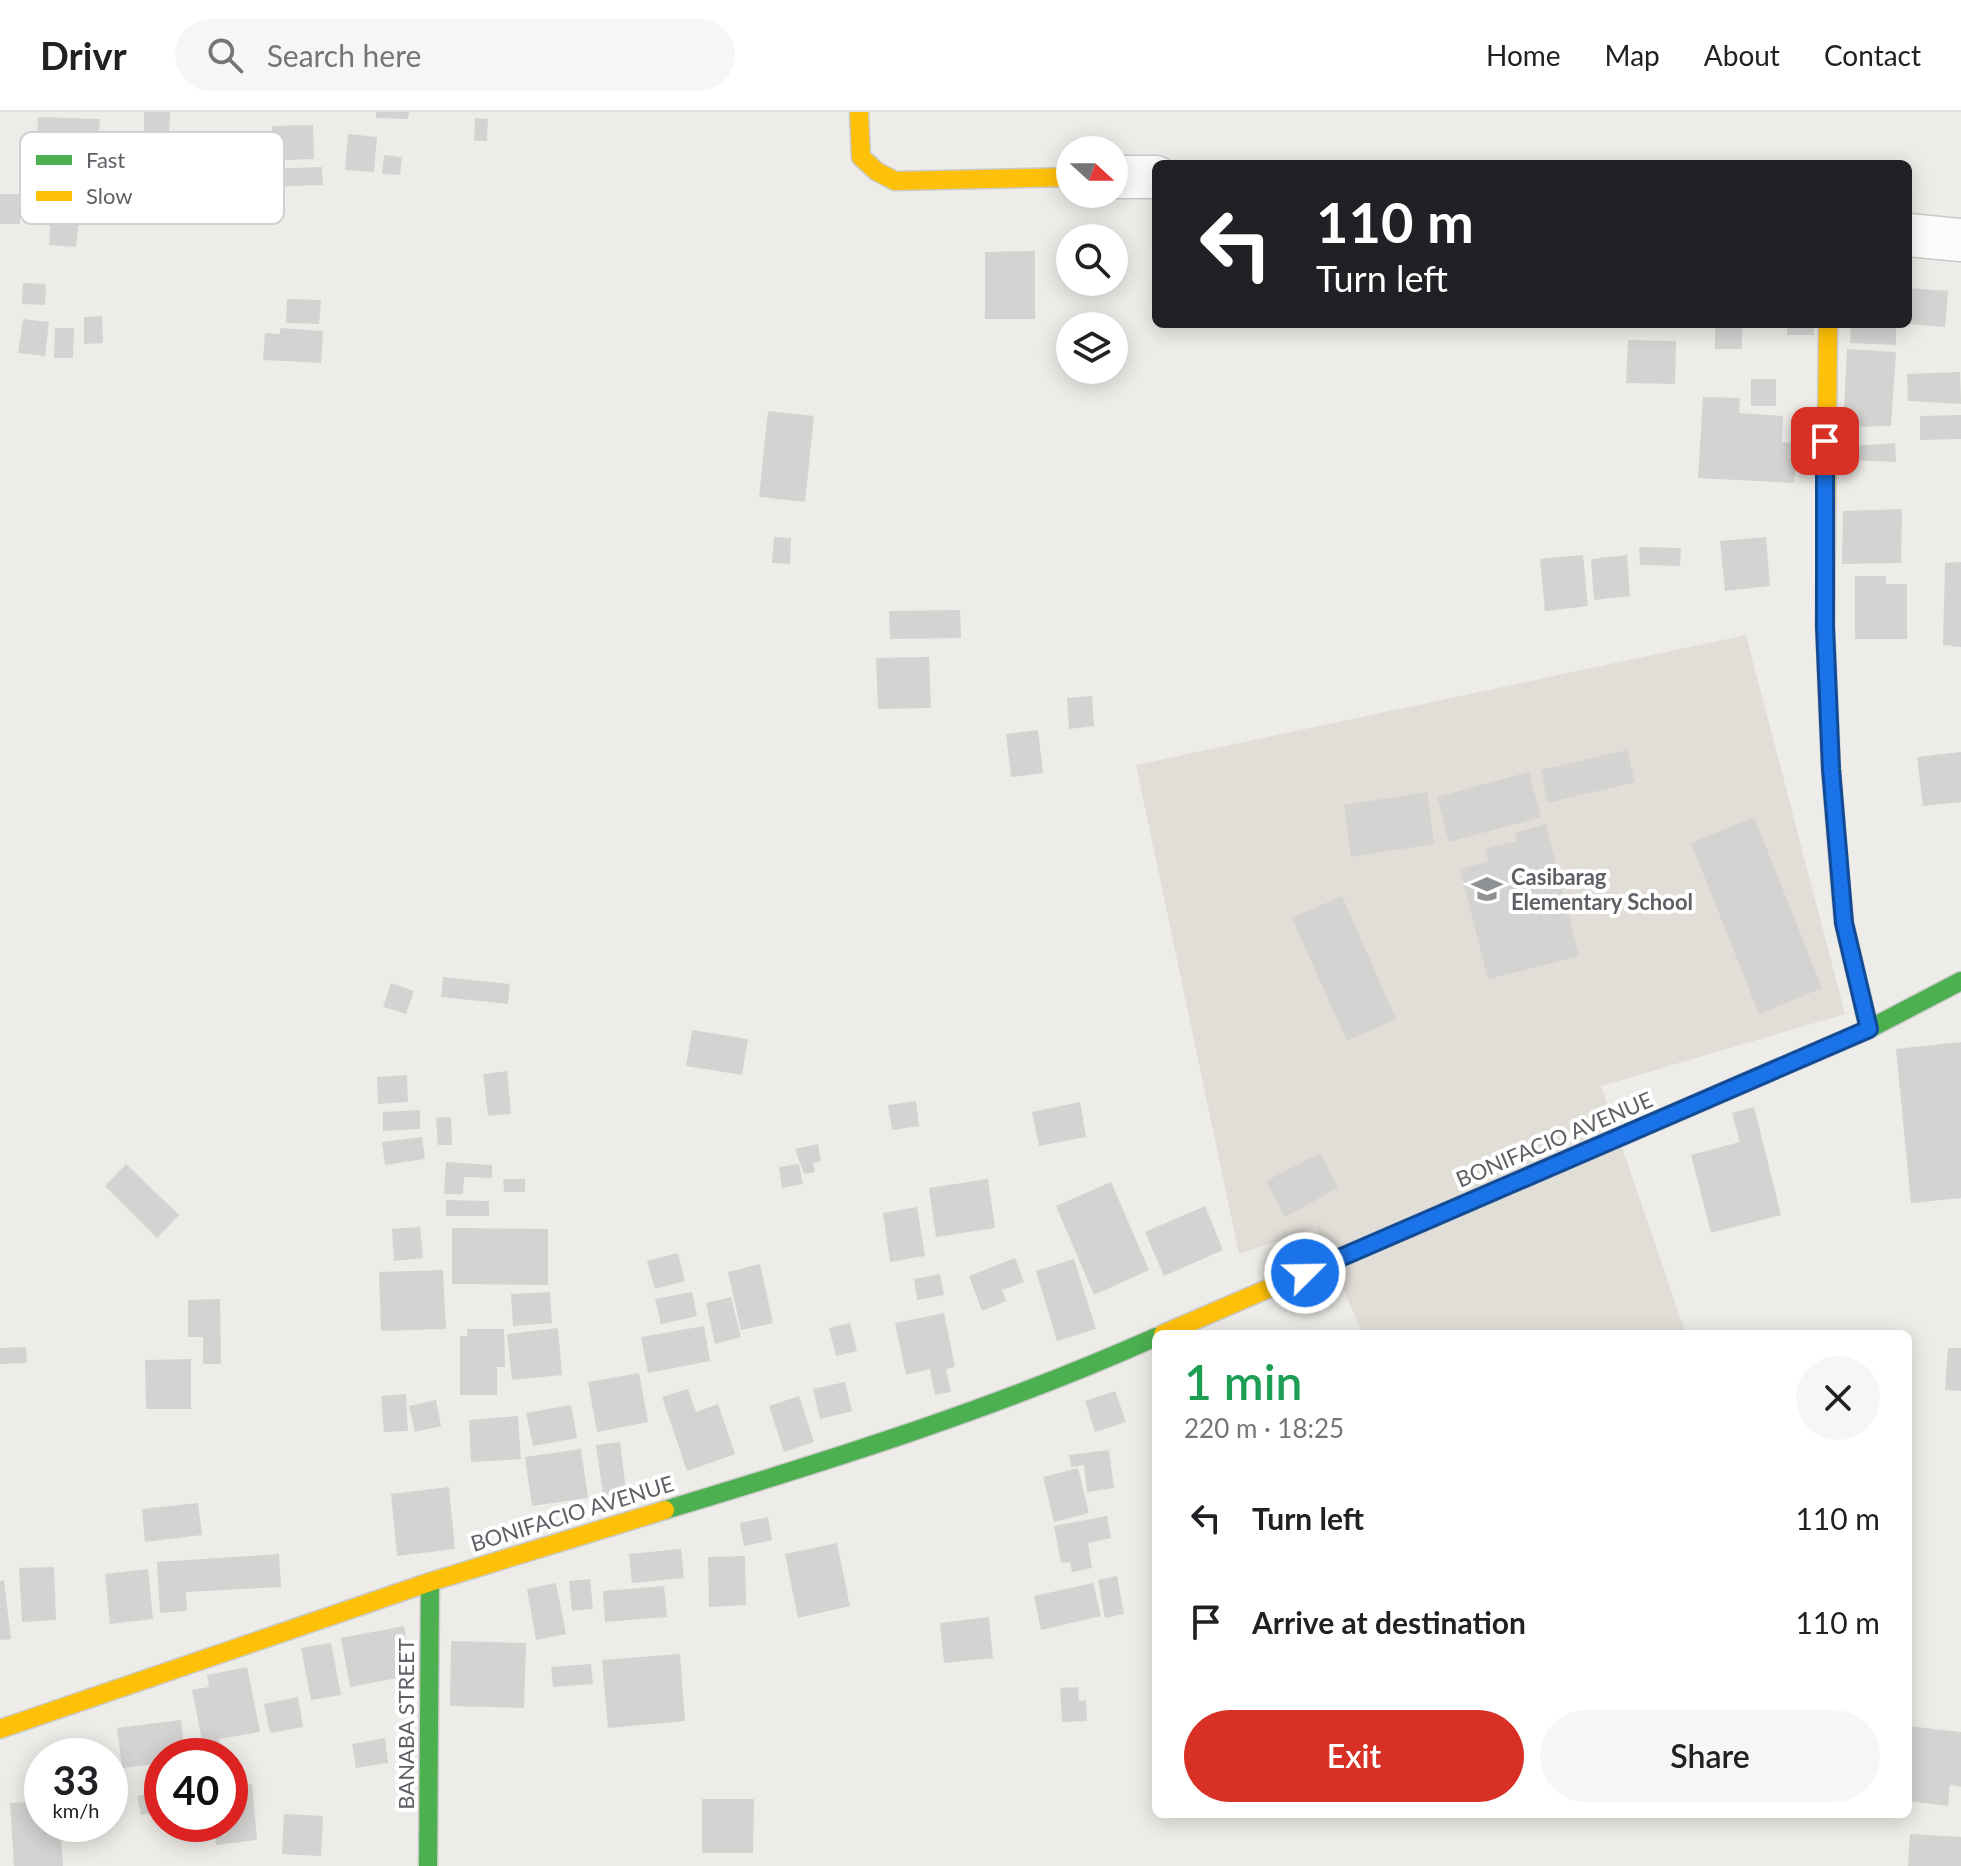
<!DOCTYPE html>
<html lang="en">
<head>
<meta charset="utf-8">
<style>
	body { margin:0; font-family:Lato,sans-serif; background:#f6f6f6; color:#202124; height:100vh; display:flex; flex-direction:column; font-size:30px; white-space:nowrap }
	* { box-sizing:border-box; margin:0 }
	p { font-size:26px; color:#757577 }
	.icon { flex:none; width:44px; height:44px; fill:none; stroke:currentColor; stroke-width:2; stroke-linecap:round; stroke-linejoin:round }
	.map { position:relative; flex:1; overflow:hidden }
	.panel { position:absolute; left:1152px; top:1218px; width:760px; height:488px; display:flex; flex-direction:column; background:#fff; border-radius:12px; box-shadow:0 4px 20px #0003 }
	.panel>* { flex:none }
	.guide { position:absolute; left:1152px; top:48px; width:760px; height:168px; border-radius:12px; box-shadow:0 4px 20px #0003; background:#202124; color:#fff; overflow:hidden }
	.needle { width:52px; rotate:111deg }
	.tools { position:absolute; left:1056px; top:24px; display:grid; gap:16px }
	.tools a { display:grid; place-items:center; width:72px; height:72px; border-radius:50%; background:#fff; box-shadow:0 4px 20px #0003; font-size:40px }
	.speed { position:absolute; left:24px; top:1626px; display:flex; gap:16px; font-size:40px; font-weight:700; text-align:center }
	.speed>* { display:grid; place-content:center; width:104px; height:104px; border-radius:50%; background:#fff; box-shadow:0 4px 20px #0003; line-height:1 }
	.speed small { font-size:20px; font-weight:400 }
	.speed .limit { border:12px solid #d22; background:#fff; color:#111 }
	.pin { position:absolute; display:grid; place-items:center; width:68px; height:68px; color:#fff; margin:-34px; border-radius:16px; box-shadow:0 4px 12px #0006 }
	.me { position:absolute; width:88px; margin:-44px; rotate:67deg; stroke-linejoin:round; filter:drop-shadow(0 0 6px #0008) }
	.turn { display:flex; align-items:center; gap:28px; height:168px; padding:0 32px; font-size:36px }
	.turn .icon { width:104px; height:104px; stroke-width:2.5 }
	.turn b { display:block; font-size:56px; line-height:68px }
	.round { display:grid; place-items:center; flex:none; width:84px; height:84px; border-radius:42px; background:#f6f6f6 }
	.headline { display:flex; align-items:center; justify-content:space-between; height:136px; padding:0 32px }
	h1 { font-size:48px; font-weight:600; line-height:60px; color:#1e9e55 }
	.cta { display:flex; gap:16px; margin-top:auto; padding:16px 32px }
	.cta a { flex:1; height:92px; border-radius:48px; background:#d93025; color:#fff; font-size:32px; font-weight:600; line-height:92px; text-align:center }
	.cta a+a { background:#f6f6f6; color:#202124 }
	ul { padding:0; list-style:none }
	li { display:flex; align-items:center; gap:24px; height:104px; padding:0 32px }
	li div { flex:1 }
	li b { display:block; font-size:30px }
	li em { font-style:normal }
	header { display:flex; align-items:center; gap:48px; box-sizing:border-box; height:112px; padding:0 40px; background:#fff; border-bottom:2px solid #e0e0e0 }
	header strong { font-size:38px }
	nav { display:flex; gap:44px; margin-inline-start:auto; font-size:28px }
	.search { width:560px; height:72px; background:#f6f6f6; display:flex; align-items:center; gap:20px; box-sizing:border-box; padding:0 28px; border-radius:44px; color:#757577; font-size:30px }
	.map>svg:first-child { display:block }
	.education { fill:#e1ded7 }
	.building { fill:#d4d3d1 }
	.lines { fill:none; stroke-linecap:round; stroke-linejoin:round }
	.street-casing { stroke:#c9c9c8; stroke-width:45 }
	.fast-casing { stroke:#c9c9c8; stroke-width:21 }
	.slow-casing { stroke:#c9c9c8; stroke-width:21 }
	.street { stroke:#fcfcfc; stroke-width:42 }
	.fast { stroke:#4caf50; stroke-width:18 }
	.slow { stroke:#ffc107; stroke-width:18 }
	.route-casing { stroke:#114b97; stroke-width:20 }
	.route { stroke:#1a73e8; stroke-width:14 }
	.labels { text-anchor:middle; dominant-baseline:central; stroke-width:8; stroke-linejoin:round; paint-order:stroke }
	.poi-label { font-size:22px; font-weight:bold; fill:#5d6166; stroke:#fff; text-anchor:start }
	.street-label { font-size:22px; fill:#5d6166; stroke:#fff }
	.key { fill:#fff; stroke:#ced0d1; stroke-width:2 }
	.key-label { font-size:22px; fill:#5d6166 }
</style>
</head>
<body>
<header>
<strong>Drivr</strong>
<div class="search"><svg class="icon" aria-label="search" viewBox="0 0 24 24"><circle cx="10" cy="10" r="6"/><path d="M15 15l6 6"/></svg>Search here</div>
<nav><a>Home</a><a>Map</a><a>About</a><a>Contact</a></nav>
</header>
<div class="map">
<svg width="1961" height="1754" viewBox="0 0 1961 1754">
	<rect width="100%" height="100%" fill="#edece8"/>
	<path class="education" d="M1746 523 1845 902 1601 974 1686 1222H1363L1316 1116 1239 1142 1136 653Z"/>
	<g class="building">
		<path d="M144 0H170L169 22 144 23Z"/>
		<path d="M376 0H409L408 7 376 6Z"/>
		<path d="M38 5 100 7 98 35H88V49L36 47Z"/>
		<path d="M475 6 488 7 487 29H474Z"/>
		<path d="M313 13 314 47 259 49 258 33H272V14Z"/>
		<path d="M348 22 377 25 374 60 345 58Z"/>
		<path d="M384 43 402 45 400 63 382 62Z"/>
		<path d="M322 55 323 73 264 75 263 57Z"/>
		<rect x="0" y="82" width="20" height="30"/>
		<path d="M51 97 80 99 76 135 49 133Z"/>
		<path d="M1035 139V207H985V140Z"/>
		<path d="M23 171 46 172 45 193 22 192Z"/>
		<path d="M1908 176 1948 179 1945 215 1908 212Z"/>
		<path d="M287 187 321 188 319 212 286 211Z"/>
		<path d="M102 204 103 231 84 232V205Z"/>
		<path d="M23 207 49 210 45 244 18 241Z"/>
		<rect x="1715" y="212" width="27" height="25"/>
		<path d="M1750 212H1814V223H1787V216H1749Z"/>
		<path d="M1851 212H1896V233L1850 231Z"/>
		<path d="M55 216H74L73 246H54Z"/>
		<path d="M280 216 323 219 321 251 263 248 265 221 280 222Z"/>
		<path d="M1628 228 1676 229 1675 272 1626 271Z"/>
		<path d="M1847 237 1896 240 1891 314 1843 315Z"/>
		<path d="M1960 260 1961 292 1908 289 1907 262Z"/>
		<rect x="1751" y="267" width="25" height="27"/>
		<path d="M1703 285 1740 286 1739 301 1783 304 1782 330 1797 331 1794 371 1698 366Z"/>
		<path d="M768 299 814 304 805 390 759 385Z"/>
		<path d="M1961 303V327L1920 328V304Z"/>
		<path d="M1895 331 1896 350 1849 348 1851 334Z"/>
		<path d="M1902 397 1901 451 1842 452 1843 399Z"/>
		<path d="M774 425 791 426 790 452 772 451Z"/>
		<path d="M1766 425 1770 474 1725 479 1720 429Z"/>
		<path d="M1639 435 1681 436 1680 454 1640 453Z"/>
		<path d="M1583 443 1588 494 1545 499 1540 447Z"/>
		<path d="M1627 443 1630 484 1594 488 1591 447Z"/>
		<path d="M1961 450V535L1943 533 1945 451Z"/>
		<path d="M1855 464H1886V472H1907V527H1855Z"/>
		<path d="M960 498 961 526 890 527 889 499Z"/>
		<path d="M929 545 931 596 878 597 876 546Z"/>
		<path d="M1092 584 1094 614 1069 617 1067 586Z"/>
		<path d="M1038 618 1043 661 1011 665 1006 622Z"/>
		<path d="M1627 638 1635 670 1548 691 1541 658Z"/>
		<path d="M1961 640V690L1923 694 1917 645Z"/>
		<path d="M1529 660 1541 705 1449 730 1437 685Z"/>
		<path d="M1427 680 1434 732 1351 745 1344 693Z"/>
		<path d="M1754 705 1822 876 1759 902 1691 731Z"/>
		<path d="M1546 712 1579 844 1488 867 1460 757 1489 749 1485 737 1517 729 1515 721Z"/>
		<path d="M1342 784 1396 907 1347 929 1292 806Z"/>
		<path d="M443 865 510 872 508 892 441 885Z"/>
		<path d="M391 871 414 879 406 902 383 895Z"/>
		<path d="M692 918 748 927 742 963 686 954Z"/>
		<path d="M1961 930V1086L1911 1091 1896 937Z"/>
		<path d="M507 959 511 1002 488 1004 483 962Z"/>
		<path d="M407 963 408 990 378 992 377 965Z"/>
		<path d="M916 989 919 1014 892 1018 888 993Z"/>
		<path d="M1080 990 1086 1025 1039 1034 1032 1000Z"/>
		<path d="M1754 995 1781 1103 1711 1121 1691 1043 1740 1030 1732 1001Z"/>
		<path d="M420 998V1017L383 1019V1000Z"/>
		<path d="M451 1005 452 1033H438L436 1006Z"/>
		<path d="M422 1025 425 1047 385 1053 382 1030Z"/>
		<path d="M818 1032 821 1049 813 1051 815 1060 804 1062 795 1037Z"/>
		<path d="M1320 1041 1338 1076 1285 1105 1266 1069Z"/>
		<path d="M446 1050 492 1053V1066L464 1065 463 1082H444Z"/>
		<path d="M126 1052 179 1103 157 1126 105 1074Z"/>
		<path d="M799 1052 803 1072 782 1076 779 1055Z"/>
		<path d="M503 1067H525V1080H504Z"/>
		<path d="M988 1067 995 1116 936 1125 929 1076Z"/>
		<path d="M1111 1070 1149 1158 1094 1183 1056 1094Z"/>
		<path d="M446 1088 489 1089V1104H446Z"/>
		<path d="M1205 1094 1223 1138 1164 1164 1145 1120Z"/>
		<path d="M917 1095 925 1144 890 1150 883 1101Z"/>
		<path d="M420 1115 423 1146 394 1149 392 1117Z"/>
		<path d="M452 1116 548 1117V1173L452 1172Z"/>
		<path d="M678 1141 685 1169 655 1177 647 1149Z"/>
		<path d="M1015 1146 1024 1170 1002 1178 1006 1189 982 1199 969 1164Z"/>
		<path d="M1074 1147 1096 1217 1057 1229 1036 1159Z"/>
		<path d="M760 1152 773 1211 741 1218 728 1160Z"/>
		<path d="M443 1158 446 1217 381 1219 379 1160Z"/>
		<path d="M940 1162 944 1183 917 1188 914 1167Z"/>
		<path d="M550 1180 552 1211 513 1214 511 1182Z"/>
		<path d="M692 1180 697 1204 661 1212 655 1187Z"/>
		<path d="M731 1185 741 1225 715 1232 706 1191Z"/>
		<path d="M220 1187 221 1252H203V1225H188V1188Z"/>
		<path d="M944 1201 955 1255 946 1257 951 1280 935 1283 930 1257 906 1263 895 1211Z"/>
		<path d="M850 1211 857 1239 836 1244 829 1216Z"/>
		<path d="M704 1214 710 1249 648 1261 641 1225Z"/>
		<path d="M558 1216 562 1263 512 1268 507 1222Z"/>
		<path d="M467 1217H504L505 1255H497V1283H460V1224H467Z"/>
		<path d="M26 1235 27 1251 0 1252V1236Z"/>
		<path d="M1948 1236H1961V1279L1945 1278Z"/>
		<path d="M191 1247V1297H146L145 1248Z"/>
		<path d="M639 1261 648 1310 597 1320 588 1270Z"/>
		<path d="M845 1270 852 1299 820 1307 813 1277Z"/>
		<path d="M688 1277 696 1300 718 1292 735 1342 687 1359 662 1285Z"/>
		<path d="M1115 1279 1126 1310 1095 1320 1085 1289Z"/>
		<path d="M406 1282 408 1319 384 1320 381 1284Z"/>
		<path d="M799 1284 814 1330 784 1340 769 1294Z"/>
		<path d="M436 1288 441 1314 415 1320 409 1294Z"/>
		<path d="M571 1293 577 1326 533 1334 526 1301Z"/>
		<path d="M518 1304 521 1347 471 1350 469 1308Z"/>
		<path d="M620 1330 626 1378 636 1376 638 1390 605 1395 596 1333Z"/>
		<path d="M581 1337 588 1386 532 1394 525 1345Z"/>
		<path d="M1109 1338 1114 1376 1087 1380 1084 1353 1071 1355 1069 1343Z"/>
		<path d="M1078 1356 1089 1401 1054 1410 1043 1365Z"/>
		<path d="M449 1375 455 1437 397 1444 391 1382Z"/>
		<path d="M198 1391 202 1423 145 1430 142 1397Z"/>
		<path d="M1107 1404 1111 1426 1088 1431 1092 1456 1072 1460 1070 1450 1061 1451 1054 1414Z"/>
		<path d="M768 1405 772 1428 744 1434 740 1411Z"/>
		<path d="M837 1431 850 1494 798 1506 785 1442Z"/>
		<path d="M681 1437 684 1466 632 1471 629 1442Z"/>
		<path d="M279 1442 281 1475 186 1480 187 1499 160 1501 157 1450Z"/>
		<path d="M745 1444 746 1493 709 1495 708 1445Z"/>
		<path d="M54 1455 56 1508 22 1510 19 1456Z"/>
		<path d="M148 1457 153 1507 110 1512 105 1462Z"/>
		<path d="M1117 1464 1124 1502 1105 1506 1098 1468Z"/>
		<path d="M590 1467 593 1497 572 1499 569 1469Z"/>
		<path d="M4 1468 11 1527 0 1528V1469Z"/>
		<path d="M556 1471 566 1522 536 1528 527 1477Z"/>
		<path d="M1093 1471 1101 1504 1041 1518 1034 1484Z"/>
		<path d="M664 1474 667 1505 605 1510 603 1479Z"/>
		<path d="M989 1505 993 1546 944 1551 940 1511Z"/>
		<path d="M404 1514 413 1563 350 1575 341 1526Z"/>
		<path d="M451 1529 526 1531 524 1596 450 1594Z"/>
		<path d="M331 1531 341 1583 311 1588 301 1536Z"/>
		<path d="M680 1542 685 1609 608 1616 602 1548Z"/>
		<path d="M591 1552 593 1572 553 1575 551 1555Z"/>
		<path d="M247 1555 260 1620 219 1627 222 1644H205L192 1578 209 1575 207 1563Z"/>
		<path d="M1078 1575 1079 1589 1086 1588 1087 1609 1062 1610 1060 1576Z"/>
		<path d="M298 1585 303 1615 270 1621 264 1592Z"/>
		<path d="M181 1608 185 1644H162V1651L122 1656 117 1616Z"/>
		<path d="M1908 1614 1961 1620V1675L1950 1673 1948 1694 1908 1689Z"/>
		<path d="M385 1626 388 1651 356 1656 352 1632Z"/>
		<path d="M252 1672 257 1728 216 1733 214 1712H230V1674Z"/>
		<path d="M162 1678V1698L141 1703 137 1684Z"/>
		<path d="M702 1687H754L753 1741H702Z"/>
		<path d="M42 1689V1712H60L63 1754H14L10 1691Z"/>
		<path d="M284 1702 323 1704 321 1744 282 1742Z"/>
		<path d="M1910 1722 1961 1725V1754H1908Z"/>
	</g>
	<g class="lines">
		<g class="street-casing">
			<g id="street">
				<path d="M1114 65H1156"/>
				<path d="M1908 123 1961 128"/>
			</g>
		</g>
		<g class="fast-casing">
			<g id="fast">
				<path d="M1840 768 1844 811 1869 917"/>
				<path d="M1541 1059 1869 917 1961 869"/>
				<path d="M665 1398C831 1348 997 1296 1156 1225"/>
				<path d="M428 1754 430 1470"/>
			</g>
		</g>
		<g class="slow-casing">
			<g id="slow">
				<path d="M859 0 861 45 876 59 895 69 1070 65"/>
				<path d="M1828 212 1825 515 1831 657 1840 768"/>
				<path d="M1163 1222 1541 1059"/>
				<path d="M0 1617 430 1470 665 1398"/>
			</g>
		</g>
		<use href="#street" class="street"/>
		<use href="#fast" class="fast"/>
		<use href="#slow" class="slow"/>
	</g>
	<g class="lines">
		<g class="route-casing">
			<path id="route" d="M1305 1161 1869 917 1844 811 1831 657 1825 515V329"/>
		</g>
		<use href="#route" class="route"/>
	</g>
	<defs>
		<g id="school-bare" transform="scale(2.4)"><path d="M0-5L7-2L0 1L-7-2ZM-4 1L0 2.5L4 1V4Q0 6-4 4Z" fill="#8f9294" stroke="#fff" stroke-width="2.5" paint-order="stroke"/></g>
	</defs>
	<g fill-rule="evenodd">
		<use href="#school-bare" x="1487" y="777"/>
	</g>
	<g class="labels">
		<g class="poi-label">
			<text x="1511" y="764">Casibarag<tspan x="1511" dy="25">Elementary School</tspan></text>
		</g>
		<g class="street-label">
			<text transform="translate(1554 1027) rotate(-23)">BONIFACIO AVENUE</text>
			<text transform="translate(572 1401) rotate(-17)">BONIFACIO AVENUE</text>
			<text transform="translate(405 1612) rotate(-90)">BANABA STREET</text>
		</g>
	</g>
	<rect x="20" y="20" width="264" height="92" rx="12" class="key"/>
	<rect x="36" y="43" width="36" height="10" fill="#4caf50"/>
	<rect x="36" y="79" width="36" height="10" fill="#ffc107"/>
	<g class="key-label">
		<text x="86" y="56">Fast</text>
		<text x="86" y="92">Slow</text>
	</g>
</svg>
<div class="tools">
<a><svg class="needle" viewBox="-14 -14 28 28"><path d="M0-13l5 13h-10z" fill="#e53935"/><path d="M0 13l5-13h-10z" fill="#757577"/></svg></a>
<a><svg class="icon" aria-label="search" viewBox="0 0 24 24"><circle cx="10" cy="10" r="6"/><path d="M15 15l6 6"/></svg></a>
<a><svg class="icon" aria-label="layers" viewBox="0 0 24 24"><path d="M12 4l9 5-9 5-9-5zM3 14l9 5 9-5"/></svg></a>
</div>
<div class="speed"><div>33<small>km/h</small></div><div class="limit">40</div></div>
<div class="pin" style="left:1825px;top:329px;background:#d93025"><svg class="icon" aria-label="arrive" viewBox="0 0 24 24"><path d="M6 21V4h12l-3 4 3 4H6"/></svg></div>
<svg class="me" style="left:1305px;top:1161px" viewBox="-20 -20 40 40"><circle r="17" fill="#1a73e8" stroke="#fff" stroke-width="3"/><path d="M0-11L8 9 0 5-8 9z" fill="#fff"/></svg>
<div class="guide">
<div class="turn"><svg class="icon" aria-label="left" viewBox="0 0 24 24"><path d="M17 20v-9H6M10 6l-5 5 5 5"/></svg><div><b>110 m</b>Turn left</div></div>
</div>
<section class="panel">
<div class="headline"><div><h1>1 min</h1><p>220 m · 18:25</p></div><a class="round"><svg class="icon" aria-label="close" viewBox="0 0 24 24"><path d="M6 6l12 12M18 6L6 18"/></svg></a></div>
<ul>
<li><svg class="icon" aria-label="left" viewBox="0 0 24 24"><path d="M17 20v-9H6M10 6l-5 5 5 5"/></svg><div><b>Turn left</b></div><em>110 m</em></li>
<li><svg class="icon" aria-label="arrive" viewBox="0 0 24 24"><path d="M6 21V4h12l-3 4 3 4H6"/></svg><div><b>Arrive at destination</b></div><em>110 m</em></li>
</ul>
<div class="cta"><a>Exit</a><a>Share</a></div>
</section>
</div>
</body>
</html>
